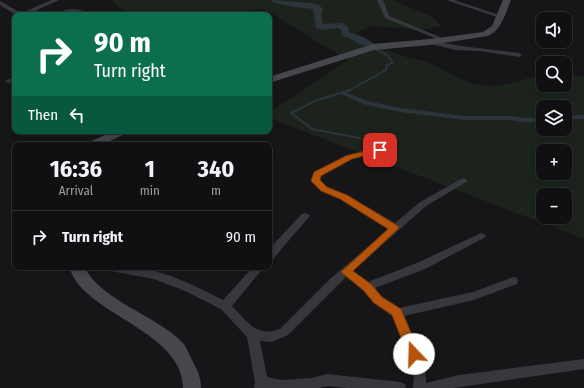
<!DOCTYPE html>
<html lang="en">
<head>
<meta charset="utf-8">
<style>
	body { margin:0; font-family:"Fira Sans Condensed",sans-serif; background:#19191b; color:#f1f3f6; height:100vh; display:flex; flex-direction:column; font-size:15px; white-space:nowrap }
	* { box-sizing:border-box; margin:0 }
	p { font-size:13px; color:#9c9d9f }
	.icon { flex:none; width:22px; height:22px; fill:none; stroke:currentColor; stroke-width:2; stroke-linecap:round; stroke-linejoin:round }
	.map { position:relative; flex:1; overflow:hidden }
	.sheet { position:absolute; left:12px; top:142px; width:260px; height:128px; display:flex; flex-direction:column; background:#101012; border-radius:8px; box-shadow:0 2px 6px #0003,0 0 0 1px #303032 }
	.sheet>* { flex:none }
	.guide { position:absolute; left:12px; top:12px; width:260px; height:122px; border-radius:8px; box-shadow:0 2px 6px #0003,0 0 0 1px #303032; background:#0b6e4f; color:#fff; overflow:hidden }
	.fabs { position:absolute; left:536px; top:12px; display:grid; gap:8px }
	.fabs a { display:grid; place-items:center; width:36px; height:36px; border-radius:8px; background:#101012; box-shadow:0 2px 6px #0003,0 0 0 1px #303032; font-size:20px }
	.pin { position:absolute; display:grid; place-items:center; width:34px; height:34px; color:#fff; margin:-17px; border-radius:8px; box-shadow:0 2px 6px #0006 }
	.me { position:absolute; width:44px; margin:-22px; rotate:339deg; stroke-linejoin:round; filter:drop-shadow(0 0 3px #0008) }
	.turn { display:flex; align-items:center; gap:14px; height:84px; padding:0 16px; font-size:18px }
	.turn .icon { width:52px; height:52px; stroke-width:2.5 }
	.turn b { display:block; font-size:28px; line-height:34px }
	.then { display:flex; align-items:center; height:38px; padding:0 16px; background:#0003; gap:8px; font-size:15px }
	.eta { display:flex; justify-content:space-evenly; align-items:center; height:68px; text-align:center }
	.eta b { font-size:24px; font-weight:700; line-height:28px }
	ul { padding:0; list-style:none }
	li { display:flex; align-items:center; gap:12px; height:52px; padding:0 16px; border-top:1px solid #303032 }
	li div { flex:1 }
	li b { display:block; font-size:15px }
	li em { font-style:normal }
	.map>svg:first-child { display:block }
	.green { fill:#1c231d; fill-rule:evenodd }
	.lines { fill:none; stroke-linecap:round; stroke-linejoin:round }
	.stream-far1 { stroke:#2c353c; stroke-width:1.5 }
	.stream { stroke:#2c353c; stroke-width:2 }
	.canal { fill:#2c353c; fill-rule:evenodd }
	.river { fill:#2c353c; fill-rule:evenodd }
	.street { fill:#37383d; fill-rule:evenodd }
	.secondary { fill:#45474d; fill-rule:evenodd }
	.route { fill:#b45309; stroke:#753606 }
</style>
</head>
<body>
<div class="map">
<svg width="584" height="388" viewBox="0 0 584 388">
	<rect width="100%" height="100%" fill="#161618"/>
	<path class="green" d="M111 0H393L432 17 442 26 421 30 370 26 356 33C372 42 388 51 406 57 413 59 420 59 426 62 440 67 452 76 465 81 491 92 518 82 543 73V85H565V73L584 77V239L269 118V113L348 60 264 9 229 12 212 15H129ZM543 107H565V129H543ZM543 151H565V173H543ZM543 195H565V217H543Z"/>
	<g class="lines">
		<path class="stream-far1" d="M373 48 387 55 393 62 386 66"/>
		<path class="stream" d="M360 138 312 129 291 113 315 101 350 90 386 70 387 65"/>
		<g class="canal">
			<path d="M343 91 367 101 400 108 465 116H510L524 118H543V122H524L510 120H465L400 112 363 104 341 94 340 93Z"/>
			<rect x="565" y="115" width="19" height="4"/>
		</g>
		<path class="river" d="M271 0 310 3 319 5 323 9 321 13 323 24 343 23 348 27 349 32 365 38 378 47 373 50 342 35 341 30 338 28 323 30 316 28 313 9 294 7 272 2Z"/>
		<g class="street">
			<path d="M52 0H59L26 15H16L0 5V1L21 13Z"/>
			<path d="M377 0H383L389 16 447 40 442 41 385 18Z"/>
			<path d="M446 0H454L502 16 497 17Z"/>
			<path d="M74 9 85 11 90 15H83L74 12 48 15 65 10Z"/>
			<path d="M430 40C459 47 489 49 519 53L522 55 519 57 480 51 455 50 428 43 427 42Z"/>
			<path d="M15 77V81L8 83 5 81Z"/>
			<path d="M380 148H383L384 150 383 152 352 159 321 175 320 180 327 187 347 195 395 223 420 202 461 179 464 178 468 181 426 206 353 271 368 282 417 263 481 233 484 234 486 236 484 238 425 269 375 288 382 297 399 308 473 292 513 277 517 278 518 281 517 284 474 300 404 316C412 336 427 362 426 383L459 375 584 359V369L454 388H413L414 374 404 344 392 316 374 303 363 290 346 277 288 335 272 342 260 341 267 377 281 380 312 378 327 374 400 382 405 384 406 388H347L327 386 319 388H254L255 382 247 337 221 309 185 291 154 279 110 271 106 270 105 267C114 267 124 266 133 267 165 270 195 286 223 300L253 267H264L232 306C247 321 256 338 280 329L331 278 389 229 341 199 321 191 312 181 314 172 346 155Z"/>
			<path d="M305 213 308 214 310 216 308 218 273 259 269 260V249L302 214Z"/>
		</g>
		<g class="secondary">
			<path d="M503 0H511C505 14 502 29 488 36L430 45 374 50 269 83V77L373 44 430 39 483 32 492 26Z"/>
			<path d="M114 131H129L127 133 101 145H85L87 143Z"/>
			<path d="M69 267H85C97 298 159 317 183 343 187 348 190 356 193 362 198 371 201 378 201 388H183C183 336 102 318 76 281 73 277 71 272 69 267Z"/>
		</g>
	</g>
	<path class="route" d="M380 147 383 148V151L352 159 321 176 320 180 327 187 347 195 398 226 399 228 353 271 371 284 382 297 401 309 420 354 418 358 414 359 409 358 392 315 374 303 363 290 341 272 388 229 340 199 321 191 311 181 314 172 346 156Z"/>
</svg>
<div class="fabs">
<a><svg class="icon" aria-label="sound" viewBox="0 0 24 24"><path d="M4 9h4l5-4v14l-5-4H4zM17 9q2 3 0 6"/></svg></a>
<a><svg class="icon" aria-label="search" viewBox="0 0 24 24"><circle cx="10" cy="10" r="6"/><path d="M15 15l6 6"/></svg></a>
<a><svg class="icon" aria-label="layers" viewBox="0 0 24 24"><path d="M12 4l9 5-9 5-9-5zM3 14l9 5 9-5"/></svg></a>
<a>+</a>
<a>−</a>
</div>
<div class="pin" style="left:380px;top:150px;background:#d93025"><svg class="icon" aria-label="arrive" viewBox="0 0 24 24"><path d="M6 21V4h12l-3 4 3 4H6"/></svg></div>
<svg class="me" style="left:414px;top:354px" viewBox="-20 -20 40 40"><circle r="19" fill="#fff"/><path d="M0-13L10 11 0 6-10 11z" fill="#b45309"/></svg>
<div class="guide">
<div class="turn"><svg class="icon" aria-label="right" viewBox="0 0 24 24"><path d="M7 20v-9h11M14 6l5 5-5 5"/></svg><div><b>90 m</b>Turn right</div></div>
<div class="then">Then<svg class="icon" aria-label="left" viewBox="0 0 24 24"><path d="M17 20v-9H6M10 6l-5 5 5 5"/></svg></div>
</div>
<section class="sheet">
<div class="eta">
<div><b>16:36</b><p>Arrival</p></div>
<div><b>1</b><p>min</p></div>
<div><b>340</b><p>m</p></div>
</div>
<ul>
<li><svg class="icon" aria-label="right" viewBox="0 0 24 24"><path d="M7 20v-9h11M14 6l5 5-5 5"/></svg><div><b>Turn right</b></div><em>90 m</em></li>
</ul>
</section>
</div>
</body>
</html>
